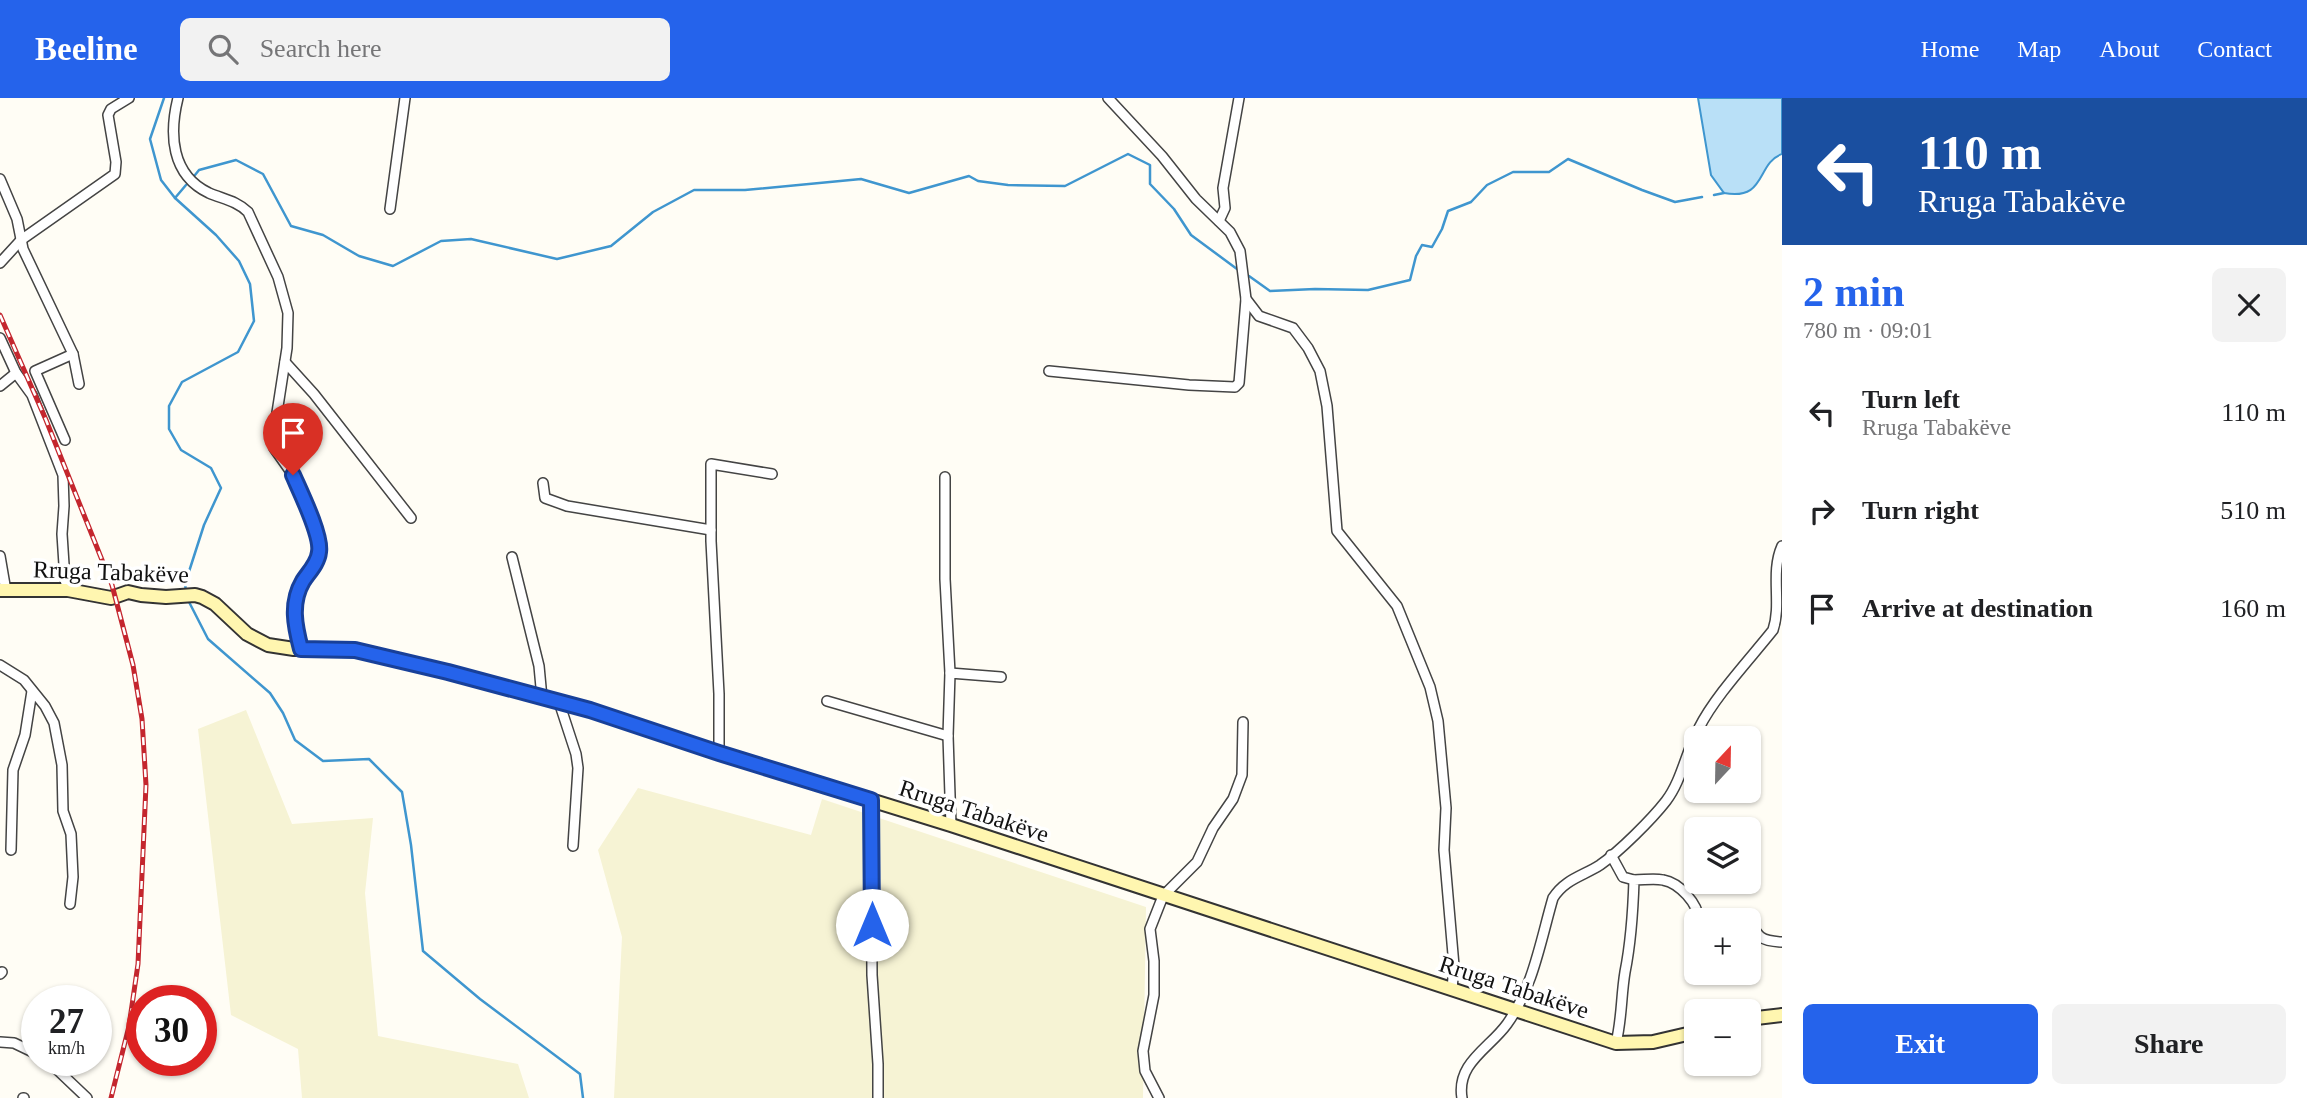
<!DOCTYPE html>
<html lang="en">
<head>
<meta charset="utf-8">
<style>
	body { margin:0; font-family:"Times New Roman",serif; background:#f2f2f2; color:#202124; height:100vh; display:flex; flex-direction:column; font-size:26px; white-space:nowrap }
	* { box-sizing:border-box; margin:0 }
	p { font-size:23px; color:#757577 }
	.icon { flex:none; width:38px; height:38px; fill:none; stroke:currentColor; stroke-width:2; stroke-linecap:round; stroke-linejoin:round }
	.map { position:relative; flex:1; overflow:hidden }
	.drawer { display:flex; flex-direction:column; background:#fff; width:525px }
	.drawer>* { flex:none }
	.top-card { background:#1a4fa0; color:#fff; overflow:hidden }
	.needle { width:46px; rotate:22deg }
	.buttons { position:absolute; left:1684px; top:628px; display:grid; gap:14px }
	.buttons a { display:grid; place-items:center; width:77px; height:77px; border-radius:10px; background:#fff; box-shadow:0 2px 5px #0004; font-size:35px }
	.speed { position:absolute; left:21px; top:887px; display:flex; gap:14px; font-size:35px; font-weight:700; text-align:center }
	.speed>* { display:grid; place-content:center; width:91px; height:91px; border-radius:50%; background:#fff; box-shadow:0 2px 5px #0004; line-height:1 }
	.speed small { font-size:18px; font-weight:400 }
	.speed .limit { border:10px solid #d22; background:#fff; color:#111 }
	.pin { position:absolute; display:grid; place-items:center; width:60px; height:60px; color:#fff; margin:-72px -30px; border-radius:50% 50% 50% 0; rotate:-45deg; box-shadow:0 0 7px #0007 }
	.pin .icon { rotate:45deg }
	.me { position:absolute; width:77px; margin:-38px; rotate:0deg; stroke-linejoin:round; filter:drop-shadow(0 0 5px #0008) }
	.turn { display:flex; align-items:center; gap:24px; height:147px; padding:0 21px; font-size:32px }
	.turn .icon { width:91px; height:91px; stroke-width:2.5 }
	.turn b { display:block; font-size:49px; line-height:60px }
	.round { display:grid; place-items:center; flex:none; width:74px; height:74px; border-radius:10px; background:#f2f2f2 }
	.head { display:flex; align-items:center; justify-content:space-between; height:119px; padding:0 21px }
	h1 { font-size:42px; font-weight:700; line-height:52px; color:#2563eb }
	.action { display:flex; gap:14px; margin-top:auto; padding:14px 21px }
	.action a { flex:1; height:80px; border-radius:10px; background:#2563eb; color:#fff; font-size:28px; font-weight:700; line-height:80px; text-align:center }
	.action a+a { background:#f2f2f2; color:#202124 }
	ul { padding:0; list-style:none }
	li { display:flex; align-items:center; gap:21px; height:98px; padding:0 21px }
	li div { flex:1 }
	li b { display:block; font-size:26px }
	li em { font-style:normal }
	header { display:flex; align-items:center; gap:42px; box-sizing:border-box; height:98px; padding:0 35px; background:#2563eb; color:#fff }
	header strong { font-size:33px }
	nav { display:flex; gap:38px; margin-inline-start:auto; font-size:24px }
	.search { width:490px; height:63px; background:#f2f2f2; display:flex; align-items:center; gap:18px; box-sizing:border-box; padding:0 24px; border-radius:10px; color:#757577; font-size:26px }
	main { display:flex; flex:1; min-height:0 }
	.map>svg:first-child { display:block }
	.farmland { fill:#f6f3d4 }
	.water { fill:#b9e0f7; stroke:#3f96cf; stroke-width:2 }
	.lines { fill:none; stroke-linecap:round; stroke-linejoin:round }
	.stream { stroke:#3f96cf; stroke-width:2.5 }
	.street-casing { stroke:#444; stroke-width:12 }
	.secondary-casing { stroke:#333; stroke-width:16 }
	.street { stroke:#fff; stroke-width:9 }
	.secondary { stroke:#fff6b0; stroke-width:12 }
	.rail-casing { stroke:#c4262e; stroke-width:5 }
	.rail { stroke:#fff; stroke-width:2.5; stroke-dasharray:8; stroke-linecap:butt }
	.route-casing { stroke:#184099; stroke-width:18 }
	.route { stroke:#2563eb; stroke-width:12 }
	.labels { text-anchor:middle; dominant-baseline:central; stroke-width:7; stroke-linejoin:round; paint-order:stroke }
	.street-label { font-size:24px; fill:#111; stroke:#fff }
</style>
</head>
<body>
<header>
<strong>Beeline</strong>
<div class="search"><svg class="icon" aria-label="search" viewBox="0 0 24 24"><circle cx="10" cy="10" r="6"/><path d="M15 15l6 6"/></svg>Search here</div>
<nav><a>Home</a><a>Map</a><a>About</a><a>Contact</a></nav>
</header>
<main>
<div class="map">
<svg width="1782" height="1000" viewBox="0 0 1782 1000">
	<rect width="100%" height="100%" fill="#fffdf5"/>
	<g class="farmland">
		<path d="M246 612 292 726 373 720 365 795 378 938 518 966 529 1000H302L298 951 231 917 198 631Z"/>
		<path d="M638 690 811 737 822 701 1146 809 1143 1000H614L622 839 598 752Z"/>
	</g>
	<path class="water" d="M1698 0H1782V56C1756 65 1767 103 1724 95L1711 77Z"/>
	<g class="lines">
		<g class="stream">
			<path d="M164 0 150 41 161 82 175 100 216 137 239 163 250 186 254 223 238 254 182 284 169 308V331L181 352 211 370 221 390 204 427 185 486 186 494"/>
			<path d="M195 77 199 72 236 62 263 76 291 128 323 137 359 158 393 168 441 143 471 141 557 161 611 148 653 114 694 92H745L861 81 909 95 969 78 978 83 1008 87 1065 88 1128 56 1150 67V86L1174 111 1191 137 1237 171"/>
			<path d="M1714 97 1724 95"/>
			<path d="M175 100 186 87"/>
			<path d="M1249 178 1270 193 1315 191 1368 192 1410 182 1416 158 1422 147 1432 149 1442 131 1448 113 1471 104 1487 87 1513 74H1549L1568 61 1642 92 1675 104 1702 99"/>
			<path d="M187 500 208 541 270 595 283 615 295 642 323 663 369 661 402 694 411 747 423 853 480 901 580 976 583 1000"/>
		</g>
		<g class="street-casing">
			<g id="street">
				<path d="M178 0C169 36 171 77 209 95 223 101 237 103 248 114L278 179 288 215 287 250 274 334V350L293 377 320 446 318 459 300 489 295 507V526L301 551"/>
				<path d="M1108 0 1162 58 1196 101 1230 134 1240 153 1246 201 1259 218 1293 230 1308 250 1320 273 1327 308 1337 433 1397 508 1430 589 1438 623 1446 710 1444 752 1454 868 1452 891"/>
				<path d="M0 81 17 121 23 151 73 256 79 286"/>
				<path d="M390 111 405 0"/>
				<path d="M1219 123 1225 110 1223 90 1239 0"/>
				<path d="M0 165 21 142 115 76 116 64 108 17 111 11 129 0"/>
				<path d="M0 240 16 275 32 297 63 377 64 408 62 436 65 482 68 492"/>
				<path d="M285 264 314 296 411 420"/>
				<path d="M1049 273 1189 287 1235 289 1239 285 1246 201"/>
				<path d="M0 288 16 275"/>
				<path d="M65 342 35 273 73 256"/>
				<path d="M945 379V481L950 575"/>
				<path d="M543 385 545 400 567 408 711 432"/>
				<path d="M0 458 6 493"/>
				<path d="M512 459 539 568 542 600"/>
				<path d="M0 567 24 582 45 608 54 625 62 667 63 713 71 736 73 779 70 806"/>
				<path d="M827 603 948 638"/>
				<path d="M559 604 576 656 578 670 573 748"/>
				<path d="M719 655V596L711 443V366L772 376"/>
				<path d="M871 702 872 877 878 966V1000"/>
				<path d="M951 727 948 638 950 575 1001 579"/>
				<path d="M11 752 13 672 25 637 32 593"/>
				<path d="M1611 757 1623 779 1634 782"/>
				<path d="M1747 818C1758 838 1758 843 1782 844"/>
				<path d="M1695 835 1696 834"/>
				<path d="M0 876 2 874"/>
				<path d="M0 944 14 945 37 956"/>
				<path d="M1616 945C1622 921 1621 898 1625 874 1631 844 1633 814 1634 782 1644 782 1654 780 1663 782 1680 785 1698 806 1699 822"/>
				<path d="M47 962 87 1000"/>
				<path d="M23 1000H24"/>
				<path d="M1159 1000 1145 973 1143 953 1154 897V863L1150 831 1163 798 1197 764 1213 730 1233 701 1242 677 1243 624"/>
				<path d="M1462 1000C1456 965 1490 950 1507 926 1533 890 1541 841 1553 800 1565 781 1583 778 1600 767 1619 754 1652 721 1666 703 1682 682 1686 653 1699 630 1715 598 1750 561 1773 532 1782 505 1770 475 1782 448"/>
			</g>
		</g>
		<g class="secondary-casing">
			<g id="secondary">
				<path d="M0 492H68L111 500 128 494 141 497 166 499 195 497 202 499 215 506 247 536 268 547 294 551 355 552 448 574 590 612 719 655 951 727 1616 945 1653 944 1696 934"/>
				<path d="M1748 921 1782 917"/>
			</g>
		</g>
		<use href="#street" class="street"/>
		<use href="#secondary" class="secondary"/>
		<g class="rail-casing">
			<path id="rail" d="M0 217 46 322 112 487 133 567 142 621 146 687 138 866 129 928 111 1000"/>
		</g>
		<use href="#rail" class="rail"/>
	</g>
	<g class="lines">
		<g class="route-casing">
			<path id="route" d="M293 377C300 393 322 438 319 454 318 465 309 474 303 483 290 505 295 528 301 551L355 552 448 574 590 612 719 655 871 702 872 827"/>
		</g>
		<use href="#route" class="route"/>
	</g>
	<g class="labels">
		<g class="street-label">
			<text transform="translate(111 474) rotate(2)">Rruga Tabakëve</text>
			<text transform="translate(974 713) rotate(18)">Rruga Tabakëve</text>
			<text transform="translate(1514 889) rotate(18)">Rruga Tabakëve</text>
		</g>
	</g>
</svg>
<div class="buttons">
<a><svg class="needle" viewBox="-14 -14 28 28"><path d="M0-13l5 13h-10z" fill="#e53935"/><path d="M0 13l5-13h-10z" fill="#757577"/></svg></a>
<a><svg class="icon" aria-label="layers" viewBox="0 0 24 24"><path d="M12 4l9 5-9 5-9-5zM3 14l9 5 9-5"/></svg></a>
<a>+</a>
<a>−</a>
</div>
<div class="speed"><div>27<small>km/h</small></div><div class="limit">30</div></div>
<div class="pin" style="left:293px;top:377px;background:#d93025"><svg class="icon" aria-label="arrive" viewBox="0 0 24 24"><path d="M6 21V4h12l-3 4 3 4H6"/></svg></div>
<svg class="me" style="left:872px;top:827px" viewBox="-20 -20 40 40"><circle r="19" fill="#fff"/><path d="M0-13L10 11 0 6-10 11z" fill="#2563eb"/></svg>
</div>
<section class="drawer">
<div class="top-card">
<div class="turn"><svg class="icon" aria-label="left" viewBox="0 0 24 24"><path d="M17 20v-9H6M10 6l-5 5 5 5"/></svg><div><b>110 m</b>Rruga Tabakëve</div></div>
</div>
<div class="head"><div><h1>2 min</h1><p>780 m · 09:01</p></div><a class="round"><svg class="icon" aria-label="close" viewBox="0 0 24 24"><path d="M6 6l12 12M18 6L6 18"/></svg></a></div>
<ul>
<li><svg class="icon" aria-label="left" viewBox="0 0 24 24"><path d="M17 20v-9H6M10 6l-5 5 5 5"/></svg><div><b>Turn left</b><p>Rruga Tabakëve</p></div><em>110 m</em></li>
<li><svg class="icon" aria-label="right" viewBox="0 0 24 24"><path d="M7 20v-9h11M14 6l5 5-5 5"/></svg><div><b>Turn right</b></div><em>510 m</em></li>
<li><svg class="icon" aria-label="arrive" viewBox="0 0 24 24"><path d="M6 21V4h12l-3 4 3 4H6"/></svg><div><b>Arrive at destination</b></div><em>160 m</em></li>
</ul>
<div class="action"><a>Exit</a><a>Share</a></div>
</section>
</main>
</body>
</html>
